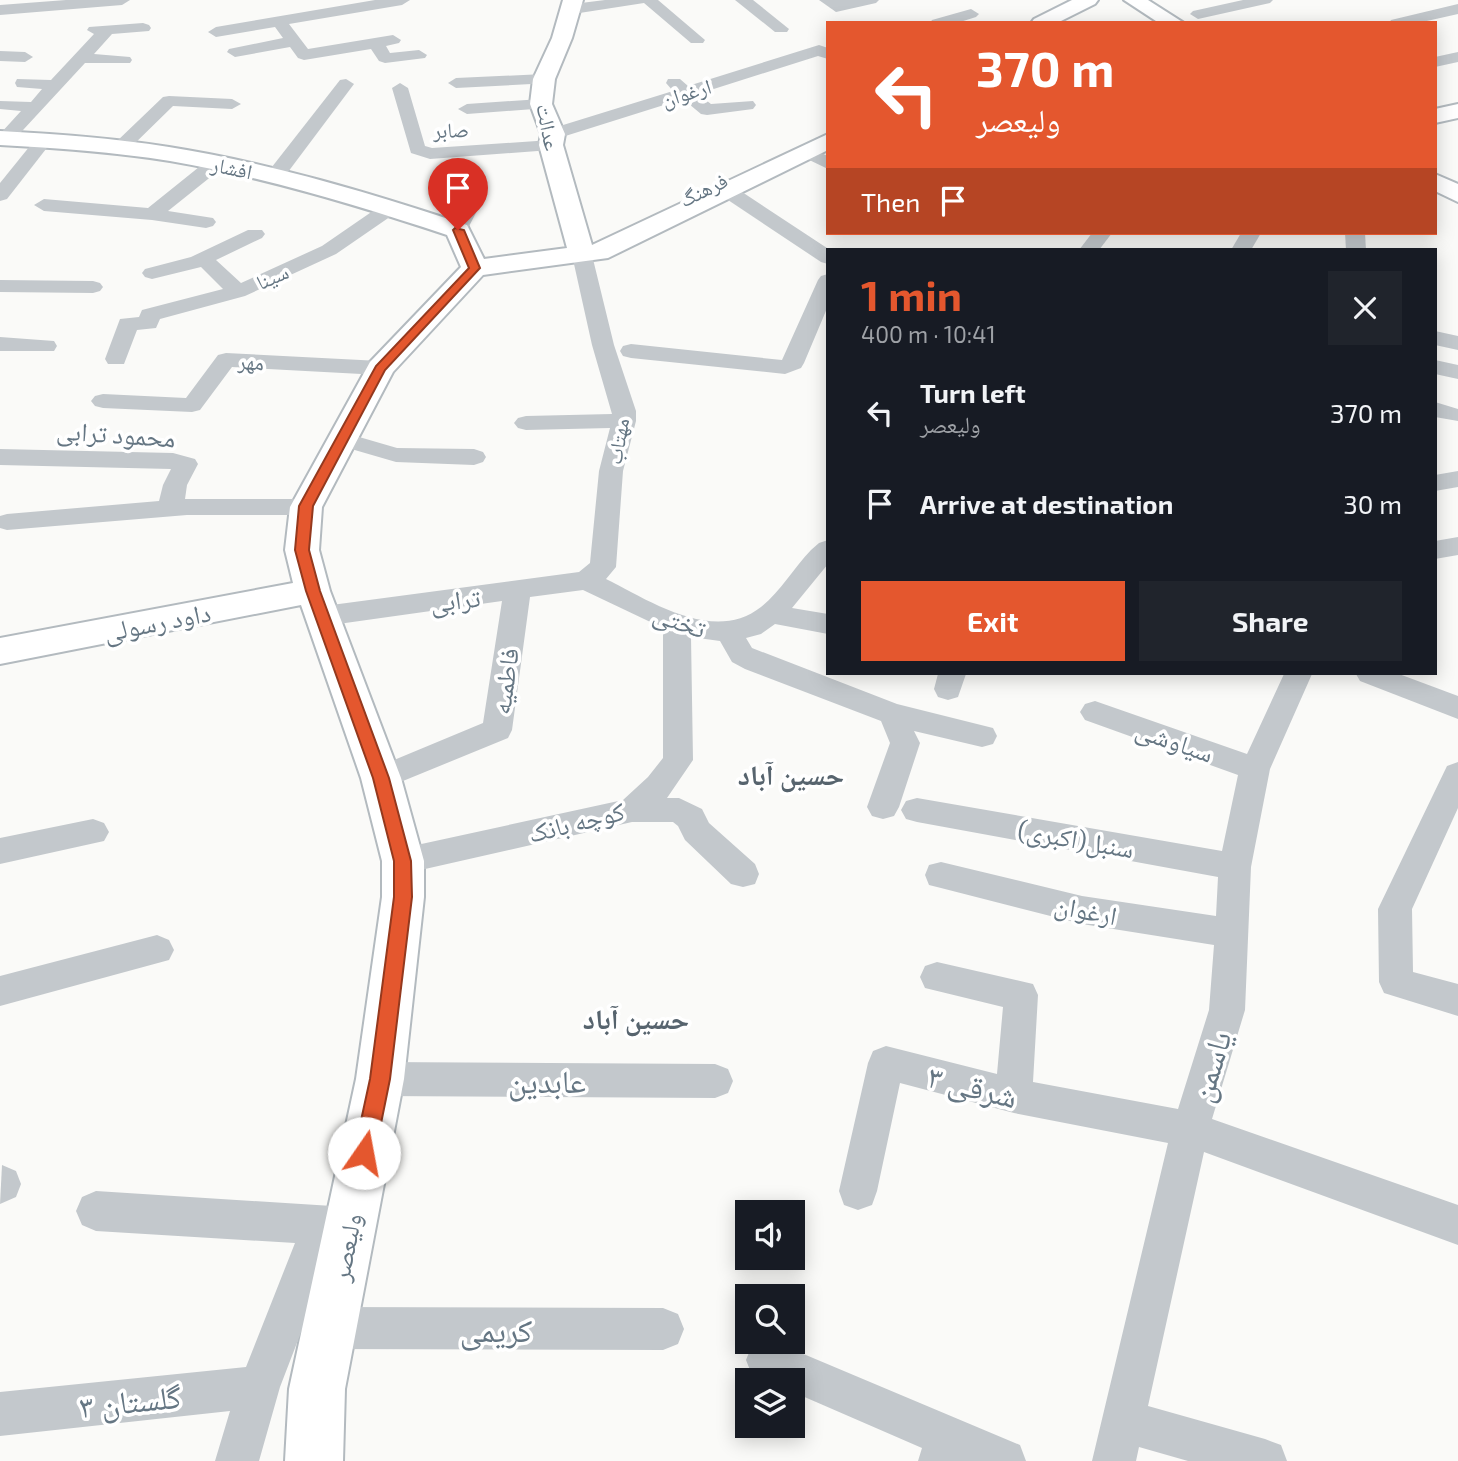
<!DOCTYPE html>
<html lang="en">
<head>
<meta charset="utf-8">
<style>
	body { margin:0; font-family:"Exo 2","Noto Naskh Arabic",sans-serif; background:#20242c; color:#f1f3f6; height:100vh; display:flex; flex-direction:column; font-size:26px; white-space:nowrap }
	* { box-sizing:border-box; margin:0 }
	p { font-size:23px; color:#9ea1a6 }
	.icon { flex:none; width:38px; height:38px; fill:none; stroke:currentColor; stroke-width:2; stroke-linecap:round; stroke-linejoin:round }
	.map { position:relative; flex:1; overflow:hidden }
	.sheet { position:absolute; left:826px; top:248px; width:611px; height:427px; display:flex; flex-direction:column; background:#171b24; border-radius:0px; box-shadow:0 4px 18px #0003 }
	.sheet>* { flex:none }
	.hud { position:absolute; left:826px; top:21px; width:611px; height:214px; border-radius:0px; box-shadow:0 4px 18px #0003; background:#e4572e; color:#fff; overflow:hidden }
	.buttons { position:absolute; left:735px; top:1200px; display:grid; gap:14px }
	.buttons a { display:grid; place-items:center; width:70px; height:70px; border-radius:0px; background:#171b24; box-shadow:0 4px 18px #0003; font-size:35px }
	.pin { position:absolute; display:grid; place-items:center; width:60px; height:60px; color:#fff; margin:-72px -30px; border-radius:50% 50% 50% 0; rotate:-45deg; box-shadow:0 0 7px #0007 }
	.pin .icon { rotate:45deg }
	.me { position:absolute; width:77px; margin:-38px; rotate:12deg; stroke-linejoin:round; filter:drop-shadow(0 0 5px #0008) }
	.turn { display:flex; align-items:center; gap:24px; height:147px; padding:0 35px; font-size:32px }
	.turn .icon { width:91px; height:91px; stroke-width:2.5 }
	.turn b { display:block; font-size:49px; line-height:60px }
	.then { display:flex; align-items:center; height:66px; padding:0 35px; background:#0003; gap:14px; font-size:26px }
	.round { display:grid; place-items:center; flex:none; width:74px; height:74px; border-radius:0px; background:#20242c }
	.summary { display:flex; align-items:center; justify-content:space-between; height:119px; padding:0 35px }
	h1 { font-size:42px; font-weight:700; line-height:52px; color:#e4572e }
	.action { display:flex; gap:14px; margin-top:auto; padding:14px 35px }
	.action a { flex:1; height:80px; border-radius:0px; background:#e4572e; color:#fff; font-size:28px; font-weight:700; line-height:80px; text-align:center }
	.action a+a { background:#20242c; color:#f1f3f6 }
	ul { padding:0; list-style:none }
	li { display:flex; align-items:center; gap:21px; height:91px; padding:0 35px }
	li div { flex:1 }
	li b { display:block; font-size:26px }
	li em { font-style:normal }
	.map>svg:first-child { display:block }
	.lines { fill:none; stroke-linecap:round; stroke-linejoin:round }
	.secondary-casing { stroke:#b3babf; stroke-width:4 }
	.street { fill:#c3c8cc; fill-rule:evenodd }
	.secondary { fill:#fff; fill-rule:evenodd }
	.route { fill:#e4572e; stroke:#94391e; stroke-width:2 }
	.labels { text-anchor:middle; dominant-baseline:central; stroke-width:7; stroke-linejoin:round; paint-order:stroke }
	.far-street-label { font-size:21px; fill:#657683; stroke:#fff }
	.street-label { font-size:26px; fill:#657683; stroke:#fff }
	.neighbourhood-label { font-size:28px; font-weight:bold; fill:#57646e; stroke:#fff }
	.near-street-label { font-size:32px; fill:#657683; stroke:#fff }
</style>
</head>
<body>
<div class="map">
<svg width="1458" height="1461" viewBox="0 0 1458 1461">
	<rect width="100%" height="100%" fill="#fafaf8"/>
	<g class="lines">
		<g class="secondary-casing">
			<g id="secondary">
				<path d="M563 0H583L572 38 555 79 552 104 565 134 563 145 592 245 828 134V150L608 258 483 275 393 372 322 507 319 550 330 591 401 778 424 861V897L404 1079 345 1389 343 1461H285L289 1389 356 1079 382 897V861L361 778 301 605 0 664V638L293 583 285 550 290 507 370 362 461 267 447 235C356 205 264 177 170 161 114 152 57 148 0 145V131C57 134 113 138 169 147 271 163 370 193 467 225L484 259 567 248 539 145 541 134 530 104 533 79 552 38Z"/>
				<path d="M1072 0H1098L1095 4 1057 23H1031L1034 19Z"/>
				<path d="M1124 0H1148L1184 23H1159Z"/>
				<path d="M1458 104V118L1435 123V109Z"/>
				<path d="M1435 174 1458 184V202L1435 191Z"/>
			</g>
		</g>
		<g class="street">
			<path d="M66 0H130L122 5 0 15V5Z"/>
			<path d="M375 0H410L402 5 289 24 308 49 393 35 401 40 399 43 386 46 390 53 419 50 427 55 425 58 385 63 379 61 371 49 304 60 298 58 290 47 235 57 227 52 229 49 283 38 275 27 216 37 208 32 216 27Z"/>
			<path d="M605 0H658L705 40 703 43H691L644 3 573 14 565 9 573 4Z"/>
			<path d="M735 0H753L789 29 787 32H775Z"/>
			<path d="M819 0H879L876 3 836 12Z"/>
			<path d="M1243 0H1273L1270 3 1198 19 1190 14 1193 11Z"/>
			<path d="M1458 4V14L1418 23H1389L1391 20Z"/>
			<path d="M971 9 979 14 976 17 957 23H930L932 20Z"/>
			<path d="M143 23 149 25 151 28 149 31 112 34 94 54 130 57 132 60 130 63H85L11 143H0V134L21 111 0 109V101L31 102 42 89 17 87 15 83 17 79 51 80 94 34 87 30 89 27Z"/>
			<path d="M819 45 828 48V59L818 56 698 94 711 104 753 101 756 105 753 109 707 115 701 114 683 99 559 138H547L544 134 547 130 673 91 666 83 668 79H680L688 86Z"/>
			<path d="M0 51 25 52 33 57 25 62 0 61Z"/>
			<path d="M1458 52V62L1435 67V57Z"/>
			<path d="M544 74 552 79 550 83 456 88 448 83 456 78Z"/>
			<path d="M346 79 354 84 282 180H268L266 176 268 172 340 80Z"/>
			<path d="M400 83 408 88 425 146 432 148 551 140 560 145 551 150 430 159 411 153 392 88Z"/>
			<path d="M169 96 232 99 241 104 232 109 173 106 127 151H115L112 147 115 143 163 97Z"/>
			<path d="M541 99 550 104 547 108 467 114 458 109 467 104Z"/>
			<path d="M44 135 53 140 7 199 0 201V183L38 136Z"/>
			<path d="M807 147 828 156V169L801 156 798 152 801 148Z"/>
			<path d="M216 157 223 159 225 163 223 167 168 211 213 218 216 222 213 226 206 228 152 220 44 211 34 205 44 199 148 208 209 159Z"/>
			<path d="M726 184 733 186 830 250H828V264L821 262 719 194 716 190Z"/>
			<path d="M470 188 480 194 478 209 465 234H451L448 230 458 209 460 194Z"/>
			<path d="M390 202 400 208 397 212 336 254 245 296 160 319 156 328 137 330 124 364H108L105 359 120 319 139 317 142 310 223 289 201 267 152 279 145 277 142 273 145 269 191 257 248 230H262L265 234 262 238 216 260 241 283 322 246 383 204Z"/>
			<path d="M1092 233H1112L1099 250H1079Z"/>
			<path d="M1241 233H1261L1251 250H1231Z"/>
			<path d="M1345 233H1365L1366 250H1346Z"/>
			<path d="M582 249 589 251 592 255 614 345 636 411V421L623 471 616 567 606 579C650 601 714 644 761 607 780 592 794 568 811 550L819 543 828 540V564L792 608 828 614V634L775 624 761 634 746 638 752 648 897 704 993 728 997 736 993 744 982 747 914 731 920 743 899 807 894 816 883 819 872 816 867 807 890 743 881 721 745 669 732 662 720 641 691 637 693 760 667 798H679L702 809 709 823 755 864 759 874 755 884 743 887 731 884 685 840 678 826 673 822H632L403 874 392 870 387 861 392 852 403 848 623 800 648 777 663 758V628L583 590 530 597 512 730 508 738 381 790 370 786 366 778 370 770 483 723 502 601 324 626 314 623 310 616 314 609 324 606 579 572 590 563 599 471 610 428 526 430 518 428 514 423 518 418 526 416 612 414 592 345 572 255 575 251Z"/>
			<path d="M828 274V306L804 363 801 368 785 374 631 358 623 356 620 351 623 346 631 344 782 360 818 280 821 276Z"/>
			<path d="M0 280 93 281 100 283 103 287 100 291 93 293 0 292Z"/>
			<path d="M1435 331 1458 336V350L1435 345Z"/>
			<path d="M0 337 54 341 57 346 54 351H0Z"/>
			<path d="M226 353 380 361 388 363 391 368 388 373 380 375 232 367 200 410 192 412 103 408 95 406 91 401 95 396 103 394 186 398 218 355Z"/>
			<path d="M1435 360 1458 365V379L1435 374Z"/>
			<path d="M1435 402 1458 409V421L1435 417Z"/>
			<path d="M342 432 397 448 474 449 483 452 486 457 483 462 474 465 396 462 334 444 330 439 334 434Z"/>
			<path d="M0 449 173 453 195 459 198 464 187 485 185 499H306L315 501 319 507 315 513 306 515H187L7 530 0 528V516L7 514 159 501 163 485 171 469 0 465Z"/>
			<path d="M1458 471V487L1435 491V475Z"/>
			<path d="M1458 537V555L1435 559V541Z"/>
			<path d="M938 674H966L958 697 948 700 938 697 934 689Z"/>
			<path d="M1284 674H1312L1270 769 1251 867 1245 1010 1212 1119 1458 1205V1245L1204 1152 1148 1406 1265 1439 1281 1445 1287 1461H1188L1139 1447 1136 1461H1092L1168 1143 1014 1113 900 1083 877 1191 872 1205 858 1210 844 1205 839 1191 868 1063 873 1051 886 1046 997 1074 1003 1007 925 988 920 977 925 966 937 962 1033 984 1038 995 1033 1082 1178 1109 1209 1010 1214 945 1082 924 941 888 929 885 925 875 929 865 941 862 1082 896 1216 916 1218 877 917 822 906 819 901 810 906 801 917 798 1222 851 1238 775 1085 720 1080 712 1085 704 1095 701 1247 754Z"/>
			<path d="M1356 674H1399L1458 696V719L1360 681Z"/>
			<path d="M1458 762V808L1412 909 1413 972 1458 984V1016L1384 993 1379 982 1378 909 1447 766Z"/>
			<path d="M93 819 104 823 109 832 104 841 0 864V838Z"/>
			<path d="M157 935 169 940 174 950 169 960 0 1006V976Z"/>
			<path d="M380 1062 715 1064 728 1069 733 1081 728 1093 715 1098 380 1096 367 1091 362 1079 367 1067Z"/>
			<path d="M2 1165 16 1171 21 1184 16 1197 0 1204Z"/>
			<path d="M96 1191 348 1207 362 1213 368 1227 362 1241 325 1270 280 1387 259 1461H215L230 1411 0 1436V1392L246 1367 295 1243 96 1231 82 1225 76 1211 82 1197Z"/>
			<path d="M330 1307 663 1308 678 1314 684 1329 678 1344 663 1350 330 1349 315 1343 309 1328 315 1313Z"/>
			<path d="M759 1342H775L1020 1445 1026 1461H918L922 1448 793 1392V1381H766L752 1375 746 1360 752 1345Z"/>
		</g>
		<use href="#secondary" class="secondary"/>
	</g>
	<path class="route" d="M455 228 464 230 480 268 385 370 313 506 309 550 320 591 389 778 411 861 412 897 390 1079 375 1153 372 1160 364 1163 357 1160 354 1153 370 1079 394 897V861L373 778 306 591 295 550 299 506 376 366 469 268 453 230Z"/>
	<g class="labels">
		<g class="far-street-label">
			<text transform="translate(686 92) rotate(-17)">ارغوان</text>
			<text transform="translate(549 127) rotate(79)">عدالت</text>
			<text transform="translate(451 129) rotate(-2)">صابر</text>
			<text transform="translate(232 167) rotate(12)">افشار</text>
			<text transform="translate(703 189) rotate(-26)">فرهنگ</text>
			<text transform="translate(272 276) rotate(-24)">سینا</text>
			<text transform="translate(251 361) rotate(3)">مهر</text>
			<text transform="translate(617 441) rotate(-80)">مهتاب</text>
		</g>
		<g class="street-label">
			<text transform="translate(116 433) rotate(4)">محمود ترابی</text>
			<text transform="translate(455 599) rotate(-7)">ترابی</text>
			<text transform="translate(680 620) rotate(19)">تختی</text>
			<text transform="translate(157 621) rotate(-11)">داود رسولی</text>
			<text transform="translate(504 681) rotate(-82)">فاطمیه</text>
			<text transform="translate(1175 740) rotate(19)">سیاوشی</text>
			<text transform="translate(576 821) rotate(-14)">کوچه بانک</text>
			<text transform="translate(1076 838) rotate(10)">سنبل(اکبری)</text>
			<text transform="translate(1086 909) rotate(11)">ارغوان</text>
			<text transform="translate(345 1247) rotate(-79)">ولیعصر</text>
		</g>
		<g class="neighbourhood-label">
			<text x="791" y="774">حسین آباد</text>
			<text x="636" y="1018">حسین آباد</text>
		</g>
		<g class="near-street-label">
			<text transform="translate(1209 1066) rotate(-73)">یاسمن</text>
			<text x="547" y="1080">عابدین</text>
			<text transform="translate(973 1085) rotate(14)">۳ شرقی</text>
			<text x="496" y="1329">کریمی</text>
			<text transform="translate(130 1400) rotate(-6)">گلستان ۳</text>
		</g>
	</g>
</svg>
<div class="buttons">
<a><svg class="icon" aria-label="sound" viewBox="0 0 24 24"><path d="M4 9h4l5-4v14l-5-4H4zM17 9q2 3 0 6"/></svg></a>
<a><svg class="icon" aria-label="search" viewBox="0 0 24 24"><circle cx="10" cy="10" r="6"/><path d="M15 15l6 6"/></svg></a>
<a><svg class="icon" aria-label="layers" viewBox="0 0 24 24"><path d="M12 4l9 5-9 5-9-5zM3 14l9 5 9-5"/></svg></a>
</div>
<div class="pin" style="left:458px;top:230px;background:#d93025"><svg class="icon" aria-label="arrive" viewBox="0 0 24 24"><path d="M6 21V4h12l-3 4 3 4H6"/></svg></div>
<svg class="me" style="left:364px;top:1153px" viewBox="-20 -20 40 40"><circle r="19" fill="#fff"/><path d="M0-13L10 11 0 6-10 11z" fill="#e4572e"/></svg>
<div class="hud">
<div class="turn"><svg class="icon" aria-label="left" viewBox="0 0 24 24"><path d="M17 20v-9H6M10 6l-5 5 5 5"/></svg><div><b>370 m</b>ولیعصر</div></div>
<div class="then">Then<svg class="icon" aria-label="arrive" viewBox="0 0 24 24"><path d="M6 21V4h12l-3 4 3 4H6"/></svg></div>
</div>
<section class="sheet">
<div class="summary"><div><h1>1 min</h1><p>400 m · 10:41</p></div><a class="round"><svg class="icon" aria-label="close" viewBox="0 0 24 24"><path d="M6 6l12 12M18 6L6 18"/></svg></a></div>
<ul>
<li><svg class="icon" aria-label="left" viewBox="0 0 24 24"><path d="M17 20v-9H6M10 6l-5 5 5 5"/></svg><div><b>Turn left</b><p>ولیعصر</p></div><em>370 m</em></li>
<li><svg class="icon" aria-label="arrive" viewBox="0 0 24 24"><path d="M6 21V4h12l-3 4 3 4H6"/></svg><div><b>Arrive at destination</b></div><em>30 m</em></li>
</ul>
<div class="action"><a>Exit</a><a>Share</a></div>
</section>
</div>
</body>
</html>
